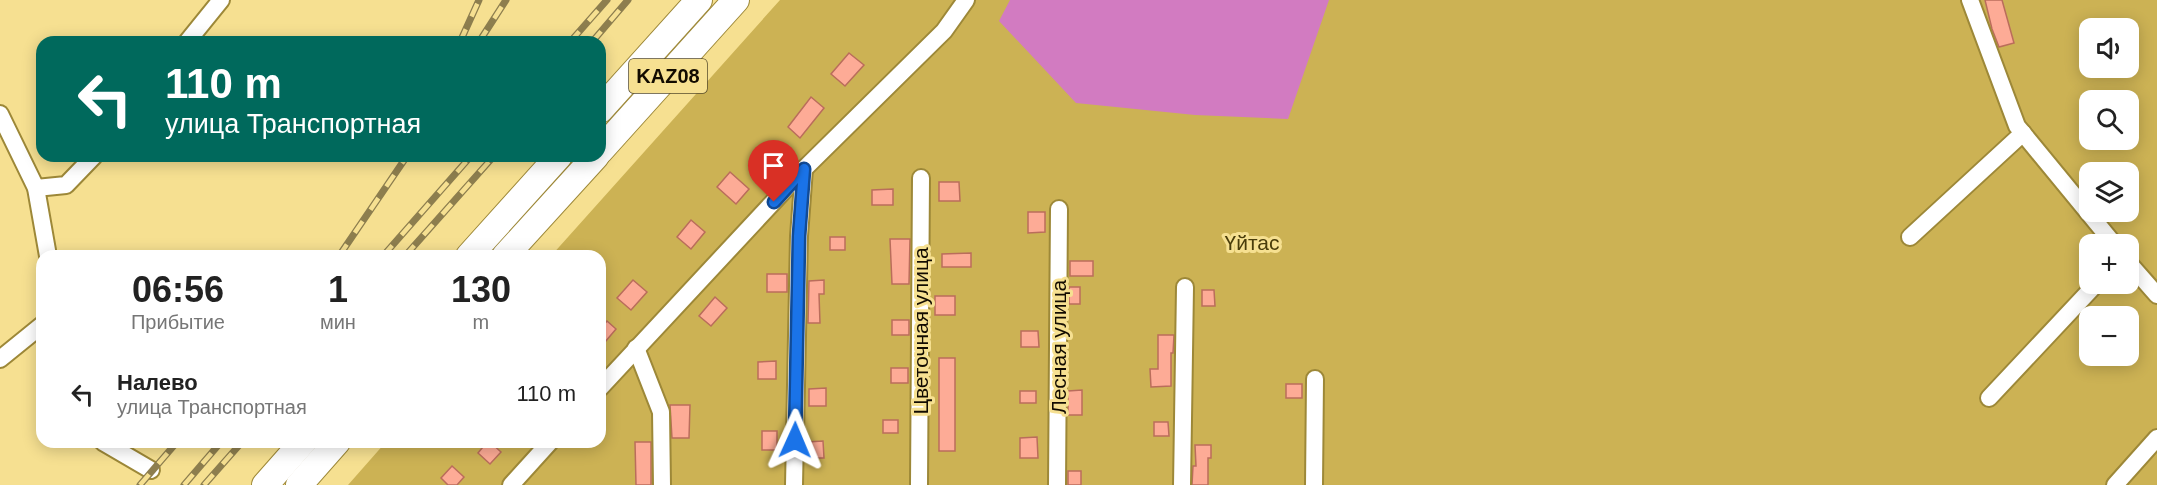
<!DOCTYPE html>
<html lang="ru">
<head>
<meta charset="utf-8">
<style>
	body { margin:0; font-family:Arial,sans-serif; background:#f2f2f2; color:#222; height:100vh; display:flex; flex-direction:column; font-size:22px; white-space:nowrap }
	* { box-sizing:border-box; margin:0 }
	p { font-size:20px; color:#767676 }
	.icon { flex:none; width:33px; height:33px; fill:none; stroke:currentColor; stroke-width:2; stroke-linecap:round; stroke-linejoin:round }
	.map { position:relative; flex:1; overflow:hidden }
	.panel { position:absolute; left:36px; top:250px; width:570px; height:198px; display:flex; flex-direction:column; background:#fff; border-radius:18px; box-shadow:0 3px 15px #0003 }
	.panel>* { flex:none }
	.guide { position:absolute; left:36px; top:36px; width:570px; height:126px; border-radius:18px; box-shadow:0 3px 15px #0003; background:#00695c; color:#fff; overflow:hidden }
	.buttons { position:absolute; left:2079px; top:18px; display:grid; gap:12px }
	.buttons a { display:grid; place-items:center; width:60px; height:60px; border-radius:12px; background:#fff; box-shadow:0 3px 15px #0003; font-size:30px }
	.pin { position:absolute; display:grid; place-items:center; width:51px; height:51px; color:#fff; margin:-62px -26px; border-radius:50% 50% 50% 0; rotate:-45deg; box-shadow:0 0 6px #0007 }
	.pin .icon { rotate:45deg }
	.me { position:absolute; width:66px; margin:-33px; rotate:1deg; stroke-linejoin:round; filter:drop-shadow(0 0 4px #0008) }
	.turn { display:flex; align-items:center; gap:21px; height:126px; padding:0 30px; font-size:27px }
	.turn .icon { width:78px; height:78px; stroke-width:2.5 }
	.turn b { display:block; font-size:42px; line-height:51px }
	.eta { display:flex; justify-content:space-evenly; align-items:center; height:102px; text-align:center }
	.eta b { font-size:36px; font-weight:600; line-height:42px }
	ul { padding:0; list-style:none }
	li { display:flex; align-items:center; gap:18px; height:84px; padding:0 30px }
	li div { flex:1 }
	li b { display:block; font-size:22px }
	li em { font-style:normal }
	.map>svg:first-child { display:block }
	.green { fill:#ccb254; fill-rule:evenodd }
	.water { fill:#d27bc1 }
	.building { fill:#fdab96; stroke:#ba6d5b; stroke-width:1.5 }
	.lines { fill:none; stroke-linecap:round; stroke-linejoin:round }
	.minor-casing { stroke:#9d8838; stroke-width:20 }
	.highway-casing { stroke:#9d8838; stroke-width:28 }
	.minor { stroke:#fff; stroke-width:16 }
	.highway { stroke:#fff; stroke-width:26 }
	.rail-casing { stroke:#8d7e4e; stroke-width:7 }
	.rail { stroke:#f6e091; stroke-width:4.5; stroke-dasharray:14; stroke-linecap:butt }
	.route-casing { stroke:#114b97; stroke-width:15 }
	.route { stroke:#1a73e8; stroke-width:10 }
	.labels { text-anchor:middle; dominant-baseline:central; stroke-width:6; stroke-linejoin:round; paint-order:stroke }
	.shield { fill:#f6e091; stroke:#564b2c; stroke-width:1.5 }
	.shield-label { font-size:20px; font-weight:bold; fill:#120b00 }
	.park-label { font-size:21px; fill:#493c0a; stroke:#f6e091 }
	.street-label { font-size:21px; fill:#120b00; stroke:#f6e091 }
</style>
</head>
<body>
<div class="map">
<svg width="2157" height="485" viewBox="0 0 2157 485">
	<rect width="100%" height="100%" fill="#f6e091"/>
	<path class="green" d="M780 0H2157V485H348L385 443 600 442V256H551ZM2090 28H2128V68H2090ZM2090 100H2128V140H2090ZM2090 172H2128V212H2090ZM2090 244H2128V284H2090ZM2090 316H2128V356H2090Z"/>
	<path class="water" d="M1010 0H1329L1288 119 1195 115 1076 103 999 21Z"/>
	<g class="building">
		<path d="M1985 0H2002L2014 43 1999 47 1992 29Z"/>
		<path d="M849 53 864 65 845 86 831 74Z"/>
		<path d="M811 97 824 108 800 138 788 127Z"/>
		<path d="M730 172 749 189 736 204 717 187Z"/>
		<path d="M939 182H959L960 201H939Z"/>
		<path d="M893 189V205H872V190Z"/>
		<path d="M1028 212H1045V232L1028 233Z"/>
		<path d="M691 220 705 232 691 249 677 237Z"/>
		<rect x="830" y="237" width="15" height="13"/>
		<path d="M890 239H910L909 284H892Z"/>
		<path d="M971 253V267H942V254Z"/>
		<rect x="1070" y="261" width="23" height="15"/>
		<rect x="767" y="274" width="20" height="18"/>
		<path d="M633 280 647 292 631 310 617 298Z"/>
		<path d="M824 280V294H819L820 323H808L809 281Z"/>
		<rect x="1069" y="287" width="11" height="17"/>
		<path d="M1202 290H1214L1215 306H1202Z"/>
		<rect x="935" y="296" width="20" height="19"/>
		<path d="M715 297 727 308 711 326 699 316Z"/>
		<rect x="892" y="320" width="17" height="15"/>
		<path d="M607 321 616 329 600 348V329Z"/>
		<path d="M1021 331H1038L1039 347H1021Z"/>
		<path d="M1158 335H1174L1173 353H1171V386L1151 387 1150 369H1158Z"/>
		<rect x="939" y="358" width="16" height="93"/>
		<path d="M776 361V379H758V362Z"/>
		<rect x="891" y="368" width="17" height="15"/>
		<rect x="1286" y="384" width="16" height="14"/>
		<path d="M826 388V406H809V389Z"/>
		<path d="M1082 390V415H1068V391Z"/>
		<rect x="1020" y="391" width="16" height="12"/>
		<path d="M670 405H690L689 438H672Z"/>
		<rect x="883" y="420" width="15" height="13"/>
		<path d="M1154 422H1168L1169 436H1154Z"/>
		<rect x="762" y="431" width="15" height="19"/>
		<path d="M1037 437 1038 458H1020V438Z"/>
		<path d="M823 441 824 458H807V442Z"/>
		<path d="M487 442H490L501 452 490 464 478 453Z"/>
		<path d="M635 442H651V485H636Z"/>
		<path d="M1195 445H1211V458H1208V485H1192L1193 466H1196Z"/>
		<path d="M452 466 464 477 457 485H448L441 478Z"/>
		<rect x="1068" y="471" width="13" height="14"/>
	</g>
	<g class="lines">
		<g class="minor-casing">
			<g id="minor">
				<path d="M1970 0 2017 126 2114 244"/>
				<path d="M187 42 221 0"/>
				<path d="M0 114 36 188 48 256"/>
				<path d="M36 188 66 185 94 156"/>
				<path d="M1910 237 2023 133"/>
				<path d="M2128 262 2157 295"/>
				<path d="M636 348 661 412 662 485"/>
				<path d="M0 359 42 325"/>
				<path d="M600 388 804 169 944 31 966 0"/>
				<path d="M1989 398 2096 284"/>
				<path d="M103 442 151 470"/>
				<path d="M511 485 550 442"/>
				<path d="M794 485 799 236 804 169"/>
				<path d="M919 485 921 178"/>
				<path d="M1057 485 1059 209"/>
				<path d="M1182 485 1185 287"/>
				<path d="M1314 485 1315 379"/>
				<path d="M2115 485 2157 438"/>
			</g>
		</g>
		<g class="highway-casing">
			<g id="highway">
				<path d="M600 110 699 0"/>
				<path d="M600 151 736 0"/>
				<path d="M469 256 559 156"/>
				<path d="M505 256 596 156"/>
				<path d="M265 485 303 442"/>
				<path d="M299 485 337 442"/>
			</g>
		</g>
		<use href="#minor" class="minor"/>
		<use href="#highway" class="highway"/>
		<g class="rail-casing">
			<g id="rail">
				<path d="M460 42 479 0"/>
				<path d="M479 42 506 0"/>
				<path d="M570 42 607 0"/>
				<path d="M592 42 628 0"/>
				<path d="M339 256 407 156"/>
				<path d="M383 256 471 156"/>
				<path d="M405 256 494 156"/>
				<path d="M140 485 177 442"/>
				<path d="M184 485 221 442"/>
				<path d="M204 485 242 442"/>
			</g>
		</g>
		<use href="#rail" class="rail"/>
	</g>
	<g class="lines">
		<g class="route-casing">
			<path id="route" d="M774 202 804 169 799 236 795 440"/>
		</g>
		<use href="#route" class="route"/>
	</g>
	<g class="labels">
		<rect class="shield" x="629" y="59" width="78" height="34" rx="4.5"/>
		<g class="shield-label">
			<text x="668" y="76">KAZ08</text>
		</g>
		<g class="park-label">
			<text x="1252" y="242">Үйтас</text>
		</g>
		<g class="street-label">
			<text transform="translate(920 331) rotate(-90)">Цветочная улица</text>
			<text transform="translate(1058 347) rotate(-90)">Лесная улица</text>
		</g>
	</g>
</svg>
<div class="buttons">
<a><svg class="icon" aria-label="sound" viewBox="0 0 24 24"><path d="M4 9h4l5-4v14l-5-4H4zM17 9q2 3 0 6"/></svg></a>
<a><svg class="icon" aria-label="search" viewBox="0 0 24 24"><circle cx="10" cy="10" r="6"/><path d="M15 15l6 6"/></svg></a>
<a><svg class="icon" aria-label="layers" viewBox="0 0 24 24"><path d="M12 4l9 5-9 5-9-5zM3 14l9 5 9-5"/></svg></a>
<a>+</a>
<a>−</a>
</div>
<div class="pin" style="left:774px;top:202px;background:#d93025"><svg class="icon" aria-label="arrive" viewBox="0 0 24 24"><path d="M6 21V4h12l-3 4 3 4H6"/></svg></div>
<svg class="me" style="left:795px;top:440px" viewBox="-20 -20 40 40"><path d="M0-17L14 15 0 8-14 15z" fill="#1a73e8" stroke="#fff" stroke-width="4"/></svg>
<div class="guide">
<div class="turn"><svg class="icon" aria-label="left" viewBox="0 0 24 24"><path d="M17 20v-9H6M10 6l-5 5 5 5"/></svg><div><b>110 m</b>улица Транспортная</div></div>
</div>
<section class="panel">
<div class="eta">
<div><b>06:56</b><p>Прибытие</p></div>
<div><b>1</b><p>мин</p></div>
<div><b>130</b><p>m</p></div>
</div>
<ul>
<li><svg class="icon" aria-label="left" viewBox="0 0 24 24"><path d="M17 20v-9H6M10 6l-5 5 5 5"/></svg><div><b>Налево</b><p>улица Транспортная</p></div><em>110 m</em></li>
</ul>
</section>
</div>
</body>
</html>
